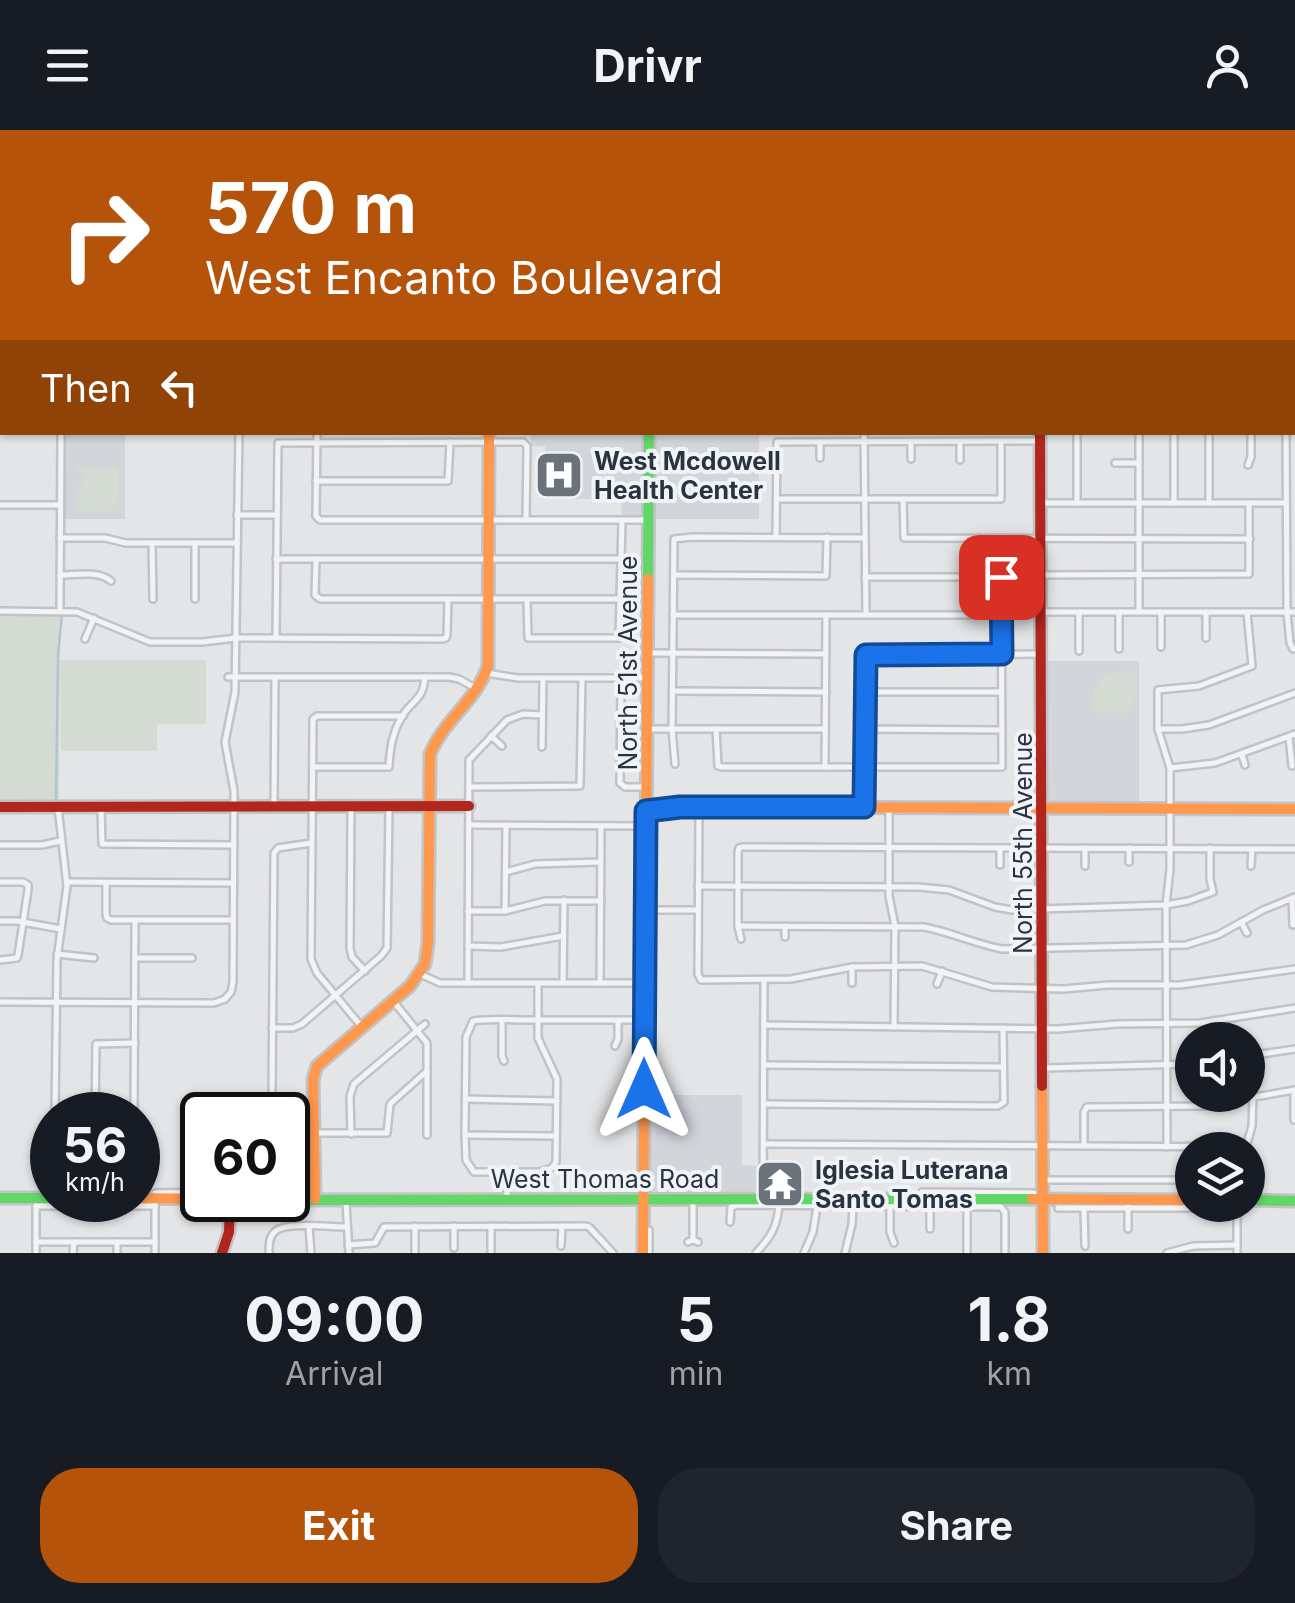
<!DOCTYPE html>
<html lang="en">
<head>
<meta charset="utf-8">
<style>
	body { margin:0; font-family:Inter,sans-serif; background:#20242c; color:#f1f3f6; height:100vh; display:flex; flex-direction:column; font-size:38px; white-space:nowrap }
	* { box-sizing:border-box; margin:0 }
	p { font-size:32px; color:#9ea1a6 }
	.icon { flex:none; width:55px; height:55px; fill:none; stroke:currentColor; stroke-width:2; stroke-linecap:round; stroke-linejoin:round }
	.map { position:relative; height:1123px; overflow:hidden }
	.side { display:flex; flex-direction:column; background:#171b24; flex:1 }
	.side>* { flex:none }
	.hud { position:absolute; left:0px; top:0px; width:1295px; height:305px; box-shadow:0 2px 8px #0004; background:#b45309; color:#fff; overflow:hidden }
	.tools { position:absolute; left:1175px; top:892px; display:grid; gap:20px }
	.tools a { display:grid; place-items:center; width:90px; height:90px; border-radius:50%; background:#171b24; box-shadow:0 2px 8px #0004; font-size:50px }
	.speed { position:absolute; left:30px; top:962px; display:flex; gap:20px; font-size:50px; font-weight:700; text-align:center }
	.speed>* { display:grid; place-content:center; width:130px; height:130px; border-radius:50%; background:#171b24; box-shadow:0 2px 8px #0004; line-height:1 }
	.speed small { font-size:25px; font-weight:400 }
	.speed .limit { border:5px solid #111; border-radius:15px; background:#fff; color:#111 }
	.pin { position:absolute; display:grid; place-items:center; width:85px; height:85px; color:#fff; margin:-42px; border-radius:20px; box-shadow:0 5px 15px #0006 }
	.me { position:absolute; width:110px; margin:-55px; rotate:0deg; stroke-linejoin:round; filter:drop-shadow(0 0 8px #0008) }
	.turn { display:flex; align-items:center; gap:35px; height:210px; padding:0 40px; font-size:45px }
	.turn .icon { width:130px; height:130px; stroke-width:2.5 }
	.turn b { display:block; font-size:70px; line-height:85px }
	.then { display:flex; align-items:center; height:95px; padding:0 40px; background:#0003; gap:20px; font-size:38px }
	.eta { display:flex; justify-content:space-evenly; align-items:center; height:170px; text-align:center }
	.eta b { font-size:60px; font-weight:700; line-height:70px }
	.action { display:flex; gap:20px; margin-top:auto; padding:20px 40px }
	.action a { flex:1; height:115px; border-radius:40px; background:#b45309; color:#fff; font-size:40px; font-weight:700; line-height:115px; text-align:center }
	.action a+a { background:#20242c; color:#f1f3f6 }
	header { display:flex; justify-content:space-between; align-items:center; height:130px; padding:0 40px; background:#171b24; font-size:45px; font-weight:700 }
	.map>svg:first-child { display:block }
	.built { fill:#d2d5da }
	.green { fill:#d4dbd3 }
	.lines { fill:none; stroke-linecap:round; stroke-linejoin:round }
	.stream { stroke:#b3c4d1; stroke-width:2.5 }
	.street-casing { stroke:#c1c3c5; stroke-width:10 }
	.fast-casing { stroke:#c1c3c5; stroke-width:15 }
	.slow-casing { stroke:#c1c3c5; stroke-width:15 }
	.jam-casing { stroke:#c1c3c5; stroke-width:15 }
	.street { stroke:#f2f3f5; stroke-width:5 }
	.fast { stroke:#63d668; stroke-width:10 }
	.slow { stroke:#ff974d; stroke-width:10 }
	.jam { stroke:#b3261e; stroke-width:10 }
	.rail-casing { stroke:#cccdcf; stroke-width:6 }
	.rail { stroke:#f1f4f7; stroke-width:2.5; stroke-dasharray:8; stroke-linecap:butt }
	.route-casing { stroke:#114b97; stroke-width:25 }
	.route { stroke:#1a73e8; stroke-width:18 }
	.labels { text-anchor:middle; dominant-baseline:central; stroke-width:8; stroke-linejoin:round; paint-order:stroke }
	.poi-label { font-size:25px; font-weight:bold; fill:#2a3440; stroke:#f1f4f7; text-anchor:start }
	.street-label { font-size:25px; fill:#2a3440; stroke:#f1f4f7 }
</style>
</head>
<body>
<header><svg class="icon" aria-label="menu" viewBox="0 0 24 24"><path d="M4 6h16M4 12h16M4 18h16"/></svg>Drivr<svg class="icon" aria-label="person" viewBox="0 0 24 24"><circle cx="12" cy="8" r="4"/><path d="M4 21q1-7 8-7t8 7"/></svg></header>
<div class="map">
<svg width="1295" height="1123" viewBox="0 0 1295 1123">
	<rect width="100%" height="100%" fill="#e3e5e7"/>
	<g class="built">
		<rect x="660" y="0" width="492" height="2"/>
		<path d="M64 303H125V389H63Z"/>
		<path d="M531 303H644L643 386 622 388 621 369H550L545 362V316H531Z"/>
		<path d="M655 303H759V389H653Z"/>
		<path d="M1047 531H1139V673L1050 672 1048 670Z"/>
		<path d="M649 965H742V1035L761 1036 760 1063 649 1062Z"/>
	</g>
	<g class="green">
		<path d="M118 336 119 379 117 381 77 382V362L79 360 76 359V355H83L84 344 77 343V337Z"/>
		<path d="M0 483H60V530H206V594H157V621H61L60 531 59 674H0Z"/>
		<path d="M1133 533H1135V572H1132V581L1130 583H1092C1091 553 1102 538 1133 541Z"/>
	</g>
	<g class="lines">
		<g class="stream">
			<path d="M0 119H2"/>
			<path d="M1292 170H1295"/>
			<path d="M56 671 58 526 62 484"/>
		</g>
		<g class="street-casing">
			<g id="street">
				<path d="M1038 0V2"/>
				<path d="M257 2V0"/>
				<path d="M819 2V0"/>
				<path d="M917 2V0"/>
				<path d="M1148 2V0"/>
				<path d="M1236 2V0"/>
				<path d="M317 302 316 386 320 390H647"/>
				<path d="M864 302 866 484"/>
				<path d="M1077 302V373"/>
				<path d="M1139 302V482"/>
				<path d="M1174 302V373"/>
				<path d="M1286 302 1287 482 1290 513 1293 519"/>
				<path d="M820 312V328"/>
				<path d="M911 329V312"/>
				<path d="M960 330V312"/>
				<path d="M1115 333H1137"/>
				<path d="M1248 335 1251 327V302"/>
				<path d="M316 351H448L450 312"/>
				<path d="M777 369H1001V312"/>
				<path d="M903 369 904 408 1250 409"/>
				<path d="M1040 373H1286"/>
				<path d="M1209 373V302"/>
				<path d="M0 375H60"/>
				<path d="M237 385H277"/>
				<path d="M776 407 777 312 1039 311"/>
				<path d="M60 408H105L126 413H236"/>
				<path d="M152 413 153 469"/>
				<path d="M276 429H621"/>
				<path d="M316 429 315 465 320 469H621"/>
				<path d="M60 445C77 445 98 440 111 451"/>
				<path d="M674 445 826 446 827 407"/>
				<path d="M1042 445 1249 444V373"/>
				<path d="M865 447H1001"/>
				<path d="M195 469V413"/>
				<path d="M527 470 528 508H619L622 390"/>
				<path d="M0 481 77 482 150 512H202L236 508 442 509 446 508 447 505 448 469"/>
				<path d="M60 481 61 302"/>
				<path d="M1043 482H1295"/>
				<path d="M1079 482V521"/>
				<path d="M1161 482V517"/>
				<path d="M1206 482V508"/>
				<path d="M673 485H1000"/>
				<path d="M276 508 278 313 523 312 527 316 526 390"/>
				<path d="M85 509 94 488"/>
				<path d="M1119 519V482"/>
				<path d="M651 523 826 524"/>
				<path d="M486 543 518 548H648"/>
				<path d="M228 547H449L459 549 477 559"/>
				<path d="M621 548 620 653 625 657H644"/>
				<path d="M673 561 826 562"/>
				<path d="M864 562H1001"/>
				<path d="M650 599H825"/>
				<path d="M716 599 718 636 722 637H1002L1001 408"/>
				<path d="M865 599 1002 600"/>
				<path d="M1158 599H1182L1209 595 1295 563"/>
				<path d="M491 606 502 616"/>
				<path d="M1289 607 1292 636"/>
				<path d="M542 617 543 548"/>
				<path d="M1242 625 1245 635"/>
				<path d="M675 634 672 599 674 409 692 407 864 408"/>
				<path d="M313 637H389C390 617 393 599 405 582 417 567 423 568 425 547"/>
				<path d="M825 637 826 485"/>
				<path d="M1170 638 1215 633 1295 604"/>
				<path d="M469 657 580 656 582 548"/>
				<path d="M274 674 275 547"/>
				<path d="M101 677 102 714 234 715"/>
				<path d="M351 677 350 818 352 827 365 841"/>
				<path d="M699 677 698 844 701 850 791 849 852 837 922 836 992 857 1064 859 1108 855H1180L1295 839"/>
				<path d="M864 677 865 525 1040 524"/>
				<path d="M889 677V766L895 796 894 897"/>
				<path d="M469 695 646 696"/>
				<path d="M0 715H42L60 711"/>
				<path d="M1129 732V718"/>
				<path d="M1000 735V718"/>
				<path d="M1085 736V718"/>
				<path d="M1251 736 1252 719"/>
				<path d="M506 742 535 734 601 732"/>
				<path d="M0 752H23L28 755V760L18 825 17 828 0 830"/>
				<path d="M67 752 234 753"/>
				<path d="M106 753V784L107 788 111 790H233"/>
				<path d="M698 756 919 757 949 760 995 777 1012 780 1166 775 1188 771 1213 762 1210 749V718"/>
				<path d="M1292 768 1293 795"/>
				<path d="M649 780H698"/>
				<path d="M468 781H505L545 771H601"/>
				<path d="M505 781 506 695"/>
				<path d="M0 791H17L61 799"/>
				<path d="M1241 792 1247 803"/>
				<path d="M738 796 924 797C951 802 975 814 1002 819L1186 815 1218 805 1263 780 1295 767"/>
				<path d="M785 807V796"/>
				<path d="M741 809 738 796V722L739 718 742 717 1295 719"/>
				<path d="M468 816 501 817 563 806"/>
				<path d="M57 824 94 828"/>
				<path d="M135 828H192"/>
				<path d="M852 837V853"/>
				<path d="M420 844 440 853H645"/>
				<path d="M563 852 564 770"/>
				<path d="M468 853 469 630 507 590 523 584 542 585"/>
				<path d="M600 853 601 696"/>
				<path d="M637 853 639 696"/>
				<path d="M538 854V908L557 949 556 1032 552 1038 540 1042H474L466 1030 465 1005 466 907 473 891C491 888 511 890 529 890 567 890 604 890 642 890"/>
				<path d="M937 854 942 841"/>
				<path d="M225 869 231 862 233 852 234 661 225 612 235 562 239 302"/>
				<path d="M0 872 214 873 225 869"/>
				<path d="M394 872 427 913V1005"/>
				<path d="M502 890V926L504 931"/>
				<path d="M764 895 1058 899 1117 894 1200 893 1295 878"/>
				<path d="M361 896 317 843 311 829 313 589 317 586H403"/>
				<path d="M272 898H293L302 894 381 826 387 818 389 677"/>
				<path d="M615 916 618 909V890"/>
				<path d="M1248 926 1295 919"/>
				<path d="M764 935 1003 937"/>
				<path d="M1044 938 1192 934"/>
				<path d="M1294 960V990"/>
				<path d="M272 964 274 723 278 718 311 713"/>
				<path d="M466 969 557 971"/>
				<path d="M764 974 998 976 1004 972 1003 898"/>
				<path d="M55 985 57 829 67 756 58 677"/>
				<path d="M95 985 96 914 135 913"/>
				<path d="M134 985 135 790"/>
				<path d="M288 1003H387L390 974 427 941"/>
				<path d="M351 1004 350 966 354 954 425 894"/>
				<path d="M465 1005 556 1006"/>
				<path d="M764 1014 1246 1017 1252 996 1253 967"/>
				<path d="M1084 1016V982L1087 977 1202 976 1295 960"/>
				<path d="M1188 1016V1068"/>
				<path d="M1167 1017 1166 775 1170 739V638L1158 599V560L1199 556 1252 536 1247 482"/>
				<path d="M507 1042V1069"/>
				<path d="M1044 1050H1192"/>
				<path d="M763 1067 764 850"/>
				<path d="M922 1067V1062L1034 1063"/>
				<path d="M346 1072 349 1123"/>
				<path d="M36 1076H155"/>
				<path d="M36 1076V1123"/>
				<path d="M890 1077V1102L894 1113"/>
				<path d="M967 1077V1123"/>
				<path d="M1058 1078H1237"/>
				<path d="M1084 1079 1085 1116"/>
				<path d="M730 1092 731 1077 738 1075 1001 1077 1005 1082V1123"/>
				<path d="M454 1096V1118"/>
				<path d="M309 1097 311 1123"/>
				<path d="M930 1099V1077"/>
				<path d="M1128 1099V1077"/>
				<path d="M693 1110V1069"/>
				<path d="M36 1112H155"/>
				<path d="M688 1112 693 1110 698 1112"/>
				<path d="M348 1115 375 1113 384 1097 585 1096 589 1097 613 1123"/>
				<path d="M561 1116 562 1096"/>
				<path d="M73 1123 74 1112"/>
				<path d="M117 1123V1112"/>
				<path d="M155 1123V1063L202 1062"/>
				<path d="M269 1123C269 1114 269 1105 277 1100 289 1092 331 1097 346 1097"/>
				<path d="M415 1123V1096"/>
				<path d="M491 1123V1096"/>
				<path d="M649 1123V1100"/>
				<path d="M756 1123C771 1107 778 1096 779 1073"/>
				<path d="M804 1123 813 1102 817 1076"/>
				<path d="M845 1123 852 1094 853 1077"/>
				<path d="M1167 1123 1193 1116 1237 1115"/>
				<path d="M1237 1123V1078"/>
			</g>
		</g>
		<g class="fast-casing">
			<g id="fast">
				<path d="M0 20 2 23"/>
				<path d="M0 66H2"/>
				<path d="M1292 68 1295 67"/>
				<path d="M1292 82H1295"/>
				<path d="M0 89H2"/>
				<path d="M1292 92 1295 91"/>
				<path d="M0 285H2"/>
				<path d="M648 449 649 302"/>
				<path d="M0 1068H52"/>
				<path d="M288 1070 1032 1069"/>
				<path d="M1248 1070 1295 1071"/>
			</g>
		</g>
		<g class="slow-casing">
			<g id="slow">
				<path d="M568 2 571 0"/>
				<path d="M0 54H2"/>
				<path d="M647 681 699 677 1295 679"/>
				<path d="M1042 956 1043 1123"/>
				<path d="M138 1068 202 1069"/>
				<path d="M315 1069 313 949 317 936 410 856 425 834 428 813 430 624C444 590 476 571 488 536L489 302"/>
				<path d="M1032 1069 1192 1070"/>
				<path d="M643 1123 648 449"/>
			</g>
		</g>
		<g class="jam-casing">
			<g id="jam">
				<path d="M646 0V2"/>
				<path d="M654 0V2"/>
				<path d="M1292 107H1295"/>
				<path d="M1292 129 1295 128"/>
				<path d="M1292 152H1295"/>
				<path d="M1292 285H1295"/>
				<path d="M1040 302 1042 956"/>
				<path d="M0 677 469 676"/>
				<path d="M222 1123 229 1102 230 1070"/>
			</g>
		</g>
		<use href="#street" class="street"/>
		<use href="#fast" class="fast"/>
		<use href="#slow" class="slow"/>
		<use href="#jam" class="jam"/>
		<g class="rail-casing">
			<path id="rail" d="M452 2V0"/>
		</g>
		<use href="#rail" class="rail"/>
	</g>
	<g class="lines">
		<g class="route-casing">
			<path id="route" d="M644 959 646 681 680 677H864L866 525 1002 524 1001 447"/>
		</g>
		<use href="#route" class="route"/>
	</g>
	<defs>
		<g id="hospital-square" transform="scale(2.5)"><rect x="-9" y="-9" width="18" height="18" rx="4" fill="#6b727a" stroke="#f1f4f7"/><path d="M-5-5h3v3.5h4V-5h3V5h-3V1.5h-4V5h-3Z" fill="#fff"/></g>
		<g id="temple-square" transform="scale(2.5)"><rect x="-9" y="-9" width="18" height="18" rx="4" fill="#6b727a" stroke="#f1f4f7"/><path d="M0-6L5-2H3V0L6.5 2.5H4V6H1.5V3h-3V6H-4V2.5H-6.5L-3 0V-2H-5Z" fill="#fff"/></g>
	</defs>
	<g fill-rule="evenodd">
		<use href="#hospital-square" x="559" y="345"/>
		<use href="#temple-square" x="780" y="1054"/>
	</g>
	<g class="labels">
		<g class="poi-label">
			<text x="594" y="331">West Mcdowell<tspan x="594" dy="29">Health Center</tspan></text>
			<text x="815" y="1040">Iglesia Luterana<tspan x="815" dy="29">Santo Tomas</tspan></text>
		</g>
		<g class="street-label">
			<text transform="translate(628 533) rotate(-90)">North 51st Avenue</text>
			<text transform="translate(1023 713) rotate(-90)">North 55th Avenue</text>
			<text x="605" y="1049">West Thomas Road</text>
		</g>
	</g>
</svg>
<div class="tools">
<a><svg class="icon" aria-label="sound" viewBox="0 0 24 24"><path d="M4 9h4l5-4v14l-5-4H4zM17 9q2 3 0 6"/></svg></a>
<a><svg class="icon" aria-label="layers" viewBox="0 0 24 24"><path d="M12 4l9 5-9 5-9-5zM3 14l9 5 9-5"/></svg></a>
</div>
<div class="speed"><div>56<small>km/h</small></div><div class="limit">60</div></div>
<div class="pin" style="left:1001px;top:447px;background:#d93025"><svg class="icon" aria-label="arrive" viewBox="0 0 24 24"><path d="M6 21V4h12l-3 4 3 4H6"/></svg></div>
<svg class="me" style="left:644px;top:959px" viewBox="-20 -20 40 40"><path d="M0-17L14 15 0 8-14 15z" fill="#1a73e8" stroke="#fff" stroke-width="4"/></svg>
<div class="hud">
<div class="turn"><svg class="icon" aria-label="right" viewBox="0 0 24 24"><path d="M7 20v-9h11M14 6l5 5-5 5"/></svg><div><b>570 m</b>West Encanto Boulevard</div></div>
<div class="then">Then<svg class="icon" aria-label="left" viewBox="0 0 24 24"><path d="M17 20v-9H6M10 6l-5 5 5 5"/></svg></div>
</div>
</div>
<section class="side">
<div class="eta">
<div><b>09:00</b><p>Arrival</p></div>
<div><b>5</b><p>min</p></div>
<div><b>1.8</b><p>km</p></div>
</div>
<div class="action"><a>Exit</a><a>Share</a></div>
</section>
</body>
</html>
